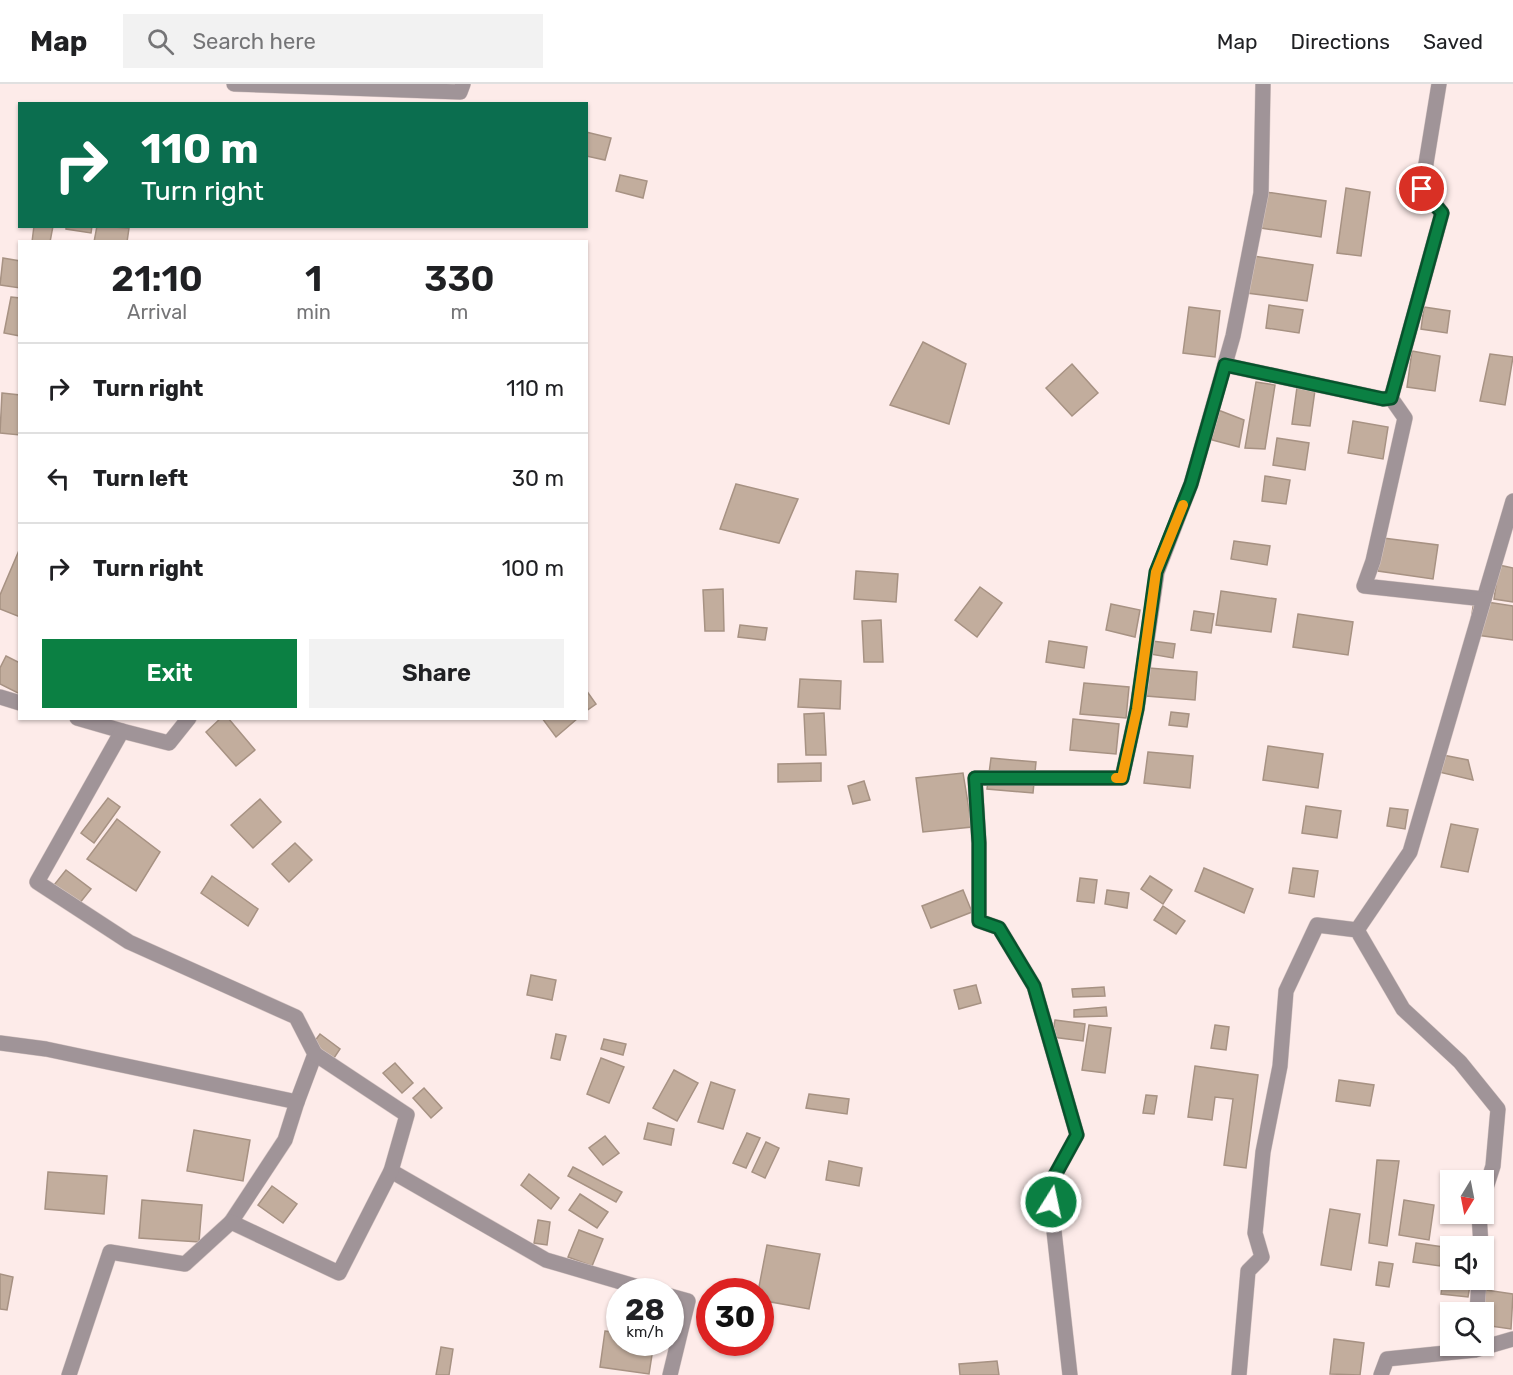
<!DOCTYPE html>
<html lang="en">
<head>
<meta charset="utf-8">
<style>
	body { margin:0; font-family:Rubik,sans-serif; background:#f2f2f2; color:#202124; height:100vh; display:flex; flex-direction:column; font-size:22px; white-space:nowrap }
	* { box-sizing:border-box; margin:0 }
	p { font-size:20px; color:#757577 }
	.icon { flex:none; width:33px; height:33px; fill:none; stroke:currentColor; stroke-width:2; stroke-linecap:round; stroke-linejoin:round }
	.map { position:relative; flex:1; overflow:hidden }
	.sheet { position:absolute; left:18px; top:156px; width:570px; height:480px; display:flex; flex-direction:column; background:#fff; border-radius:0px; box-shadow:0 2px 4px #0004 }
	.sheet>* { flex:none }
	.hud { position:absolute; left:18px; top:18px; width:570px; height:126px; border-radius:0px; box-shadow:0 2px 4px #0004; background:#0b6e4f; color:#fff; overflow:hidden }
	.needle { width:39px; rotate:190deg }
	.buttons { position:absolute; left:1440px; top:1086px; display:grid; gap:12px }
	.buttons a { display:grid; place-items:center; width:54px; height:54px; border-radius:0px; background:#fff; box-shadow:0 2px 4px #0004; font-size:30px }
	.speed { position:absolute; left:606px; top:1194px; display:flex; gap:12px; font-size:30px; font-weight:700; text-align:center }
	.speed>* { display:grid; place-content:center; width:78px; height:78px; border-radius:50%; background:#fff; box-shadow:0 2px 4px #0004; line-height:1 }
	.speed small { font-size:15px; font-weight:400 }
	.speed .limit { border:9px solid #d22; background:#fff; color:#111 }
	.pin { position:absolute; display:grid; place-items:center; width:51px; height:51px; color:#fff; margin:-26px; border:3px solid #fff; border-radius:50%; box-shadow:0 2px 6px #0007 }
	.me { position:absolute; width:66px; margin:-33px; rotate:10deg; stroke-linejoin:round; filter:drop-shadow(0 0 4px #0008) }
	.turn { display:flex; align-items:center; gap:21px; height:126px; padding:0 24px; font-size:27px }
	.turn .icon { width:78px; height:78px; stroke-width:2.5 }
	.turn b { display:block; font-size:42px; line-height:51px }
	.eta { display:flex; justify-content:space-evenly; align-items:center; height:102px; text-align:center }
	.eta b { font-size:36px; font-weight:600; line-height:42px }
	.cta { display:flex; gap:12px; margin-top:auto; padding:12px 24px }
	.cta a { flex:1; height:69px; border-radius:0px; background:#0b8043; color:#fff; font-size:24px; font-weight:600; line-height:69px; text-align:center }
	.cta a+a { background:#f2f2f2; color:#202124 }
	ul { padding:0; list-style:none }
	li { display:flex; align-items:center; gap:18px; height:90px; padding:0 24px; border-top:2px solid #e0e0e0 }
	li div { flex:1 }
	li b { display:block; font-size:22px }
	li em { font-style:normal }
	header { display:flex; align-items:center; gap:36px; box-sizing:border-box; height:84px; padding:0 30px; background:#fff; border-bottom:2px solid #e0e0e0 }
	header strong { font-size:28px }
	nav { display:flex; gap:33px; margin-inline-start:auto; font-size:21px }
	.search { width:420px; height:54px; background:#f2f2f2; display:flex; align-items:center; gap:15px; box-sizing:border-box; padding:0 21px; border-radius:0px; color:#757577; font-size:22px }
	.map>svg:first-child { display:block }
	.building { fill:#c2ad9d; stroke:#a79283; stroke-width:1.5 }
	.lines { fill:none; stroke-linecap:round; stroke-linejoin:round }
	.minor-casing { stroke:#d8c7c5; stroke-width:16 }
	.minor { stroke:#a09498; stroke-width:15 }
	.route-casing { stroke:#07532c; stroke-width:15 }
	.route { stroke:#0b8043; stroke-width:10 }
	.slow { stroke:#f59e0b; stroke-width:10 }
</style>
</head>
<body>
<header>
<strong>Map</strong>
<div class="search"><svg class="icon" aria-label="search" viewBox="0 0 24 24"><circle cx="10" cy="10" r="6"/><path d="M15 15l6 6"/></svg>Search here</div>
<nav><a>Map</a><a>Directions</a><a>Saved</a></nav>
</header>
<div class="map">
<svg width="1513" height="1291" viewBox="0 0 1513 1291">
	<rect width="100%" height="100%" fill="#fdebe9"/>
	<g class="building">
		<path d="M586 48 611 54 605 76 586 72Z"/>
		<path d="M620 91 647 97 643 114 616 107Z"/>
		<path d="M1346 104 1370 108 1361 172 1337 169Z"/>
		<path d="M1266 108 1326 117 1321 153 1261 144Z"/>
		<path d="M34 142H53L50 158H32Z"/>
		<path d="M66 142H92L91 149 66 145Z"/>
		<path d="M97 142 129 144 127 158H94Z"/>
		<path d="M1253 172 1313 181 1307 217 1247 209Z"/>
		<path d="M3 174 20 177V204L0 201Z"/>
		<path d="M11 213 20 214V252L4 249Z"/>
		<path d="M1269 221 1303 226 1299 249 1266 244Z"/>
		<path d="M1189 223 1220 227 1215 273 1183 269Z"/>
		<path d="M1424 223 1450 227 1447 249 1421 245Z"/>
		<path d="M923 258 966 280 949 340 890 321Z"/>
		<path d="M1412 267 1440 272 1435 307 1407 303Z"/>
		<path d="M1490 270 1513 273 1505 321 1480 317Z"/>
		<path d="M1072 280 1098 309 1072 332 1046 304Z"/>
		<path d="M1256 298 1275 301 1265 365 1245 364Z"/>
		<path d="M1297 303 1315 306 1310 342 1292 340Z"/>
		<path d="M2 309 20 311V351L0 349Z"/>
		<path d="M1213 324 1244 336 1239 363 1212 356Z"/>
		<path d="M1353 337 1388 343 1383 375 1348 369Z"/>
		<path d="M1277 354 1309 359 1305 386 1273 381Z"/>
		<path d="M1265 392 1290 396 1286 420 1262 417Z"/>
		<path d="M736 400 798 415 779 459 720 445Z"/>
		<path d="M1383 454 1438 461 1433 495 1378 487Z"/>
		<path d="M1234 457 1270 462 1267 481 1231 475Z"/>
		<path d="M20 464V533L0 525V511Z"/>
		<path d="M1499 481 1513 484V518L1494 515Z"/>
		<path d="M856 487 898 490 896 518 854 515Z"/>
		<path d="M980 503 1002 519 977 553 955 536Z"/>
		<path d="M723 505 724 547H705L703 506Z"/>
		<path d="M1221 507 1276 515 1271 548 1216 541Z"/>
		<path d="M1474 516 1513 522V556L1469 550Z"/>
		<path d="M1111 520 1140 526 1135 553 1106 546Z"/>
		<path d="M1194 527 1214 530 1211 549 1191 546Z"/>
		<path d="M1298 530 1353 538 1348 571 1293 563Z"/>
		<path d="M881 536 883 578H864L862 537Z"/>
		<path d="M740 541 767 544 765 556 738 553Z"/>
		<path d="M1049 557 1087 563 1084 584 1046 578Z"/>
		<path d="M1152 557 1175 560 1173 574 1150 570Z"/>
		<path d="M6 572 20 579V610L0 600V584Z"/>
		<path d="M1149 584 1197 588 1195 616 1146 612Z"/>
		<path d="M800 595 841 597 840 625 798 623Z"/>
		<path d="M1084 599 1129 603 1126 634 1080 630Z"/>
		<path d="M586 606 596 620 586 627Z"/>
		<path d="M1171 628 1189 630 1187 643 1169 641Z"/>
		<path d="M824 629 826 671H806L804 630Z"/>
		<path d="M221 634H228L255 666 236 682 206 648Z"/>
		<path d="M542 634H578L556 653Z"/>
		<path d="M1073 635 1119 640 1116 670 1070 666Z"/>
		<path d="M1268 662 1323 670 1318 704 1263 696Z"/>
		<path d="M1148 668 1193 672 1190 704 1144 699Z"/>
		<path d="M1443 671 1468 676 1473 696 1439 688Z"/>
		<path d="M991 674 1036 678 1033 709 987 705Z"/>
		<path d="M821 679V697L778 698V680Z"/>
		<path d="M963 689 972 743 923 748 916 694Z"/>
		<path d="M864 697 870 716 853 720 848 702Z"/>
		<path d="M108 714 120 723 94 759 81 749Z"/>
		<path d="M260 715 281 738 253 764 231 741Z"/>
		<path d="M1306 722 1341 727 1337 754 1302 749Z"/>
		<path d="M1390 724 1408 726 1405 745 1387 742Z"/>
		<path d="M117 735 160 768 136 807 87 775Z"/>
		<path d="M1451 740 1478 745 1468 788 1441 783Z"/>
		<path d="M295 759 312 776 289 798 272 780Z"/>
		<path d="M1204 784 1253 805 1244 829 1195 807Z"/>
		<path d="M1293 784 1318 787 1314 813 1289 809Z"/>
		<path d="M66 786 91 805 79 820 54 801Z"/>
		<path d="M212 792 258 825 248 842 201 809Z"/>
		<path d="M1150 792 1172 806 1163 820 1141 805Z"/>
		<path d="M1080 794 1097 796 1094 819 1077 817Z"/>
		<path d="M963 806 972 828 931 844 922 822Z"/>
		<path d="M1107 806 1129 809 1127 824 1105 820Z"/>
		<path d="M1163 822 1185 837 1176 850 1154 836Z"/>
		<path d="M531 891 556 896 552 916 527 911Z"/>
		<path d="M976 901 981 919 959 925 954 906Z"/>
		<path d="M1104 903 1105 912 1073 913 1072 905Z"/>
		<path d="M1106 923 1107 932 1074 933V926Z"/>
		<path d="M1055 936 1085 940 1083 957 1052 953Z"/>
		<path d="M1089 941 1111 944 1105 989 1082 986Z"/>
		<path d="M1215 941 1229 943 1226 966 1211 964Z"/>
		<path d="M320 950 340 965 332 977 311 962Z"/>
		<path d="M556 950 566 952 560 976 551 974Z"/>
		<path d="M604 955 626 960 623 971 601 965Z"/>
		<path d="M601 974 624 983 609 1019 587 1010Z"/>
		<path d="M395 979 413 999 402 1009 383 989Z"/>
		<path d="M1195 982 1258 991 1246 1084 1224 1081 1233 1015 1215 1013 1212 1036 1188 1033Z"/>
		<path d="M674 986 698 999 677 1037 653 1024Z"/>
		<path d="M1339 996 1374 1001 1370 1022 1336 1017Z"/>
		<path d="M711 998 735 1006 723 1045 698 1038Z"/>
		<path d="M424 1004 442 1024 431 1034 413 1014Z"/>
		<path d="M809 1010 849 1015 847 1030 806 1024Z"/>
		<path d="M1146 1011 1157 1012 1154 1030 1143 1029Z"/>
		<path d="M648 1039 674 1045 671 1061 644 1055Z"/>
		<path d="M194 1046 250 1056 243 1097 187 1087Z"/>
		<path d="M747 1049 760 1054 746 1084 733 1079Z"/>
		<path d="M605 1052 619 1069 603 1081 589 1064Z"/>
		<path d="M766 1058 779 1064 765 1094 752 1088Z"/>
		<path d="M1377 1076 1399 1077 1387 1162 1369 1159Z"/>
		<path d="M829 1077 862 1084 859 1102 826 1096Z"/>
		<path d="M573 1083 622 1108 616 1118 568 1092Z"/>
		<path d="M48 1088 107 1092 104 1130 45 1125Z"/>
		<path d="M529 1090 559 1114 551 1125 521 1101Z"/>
		<path d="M272 1102 297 1120 283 1139 258 1121Z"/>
		<path d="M580 1110 608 1128 597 1144 569 1126Z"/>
		<path d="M142 1116 202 1121 199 1158 139 1154Z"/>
		<path d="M1404 1116 1434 1121 1429 1156 1399 1151Z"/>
		<path d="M1330 1125 1360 1130 1351 1186 1321 1181Z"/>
		<path d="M538 1136 550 1138 547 1161 534 1159Z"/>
		<path d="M579 1146 603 1155 592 1182 568 1173Z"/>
		<path d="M1416 1159 1443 1163 1440 1182 1413 1178Z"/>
		<path d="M767 1161 820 1170 809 1225 760 1216V1208H758Z"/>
		<path d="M1448 1162 1450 1163V1196H1471L1468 1213 1441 1210Z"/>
		<path d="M1379 1178 1393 1180 1389 1203 1376 1201Z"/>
		<path d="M0 1190 13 1193 7 1226 0 1225Z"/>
		<path d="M1486 1206 1513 1210 1511 1245 1484 1241 1483 1228Z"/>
		<path d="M605 1247 620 1249V1258H654L649 1290 600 1283Z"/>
		<path d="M1334 1255 1364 1259 1360 1291 1330 1290Z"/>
		<path d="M441 1263 453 1265 449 1291H436Z"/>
		<path d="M997 1277 999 1291H960L959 1280Z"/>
	</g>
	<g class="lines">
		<g class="minor-casing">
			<g id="minor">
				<path d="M234 0 460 8 463 0"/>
				<path d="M1225 281 1383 315 1391 314 1405 334 1373 477 1364 502 1484 515 1513 417"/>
				<path d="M1391 314 1442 129 1422 104 1439 0"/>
				<path d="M0 613 20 619"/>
				<path d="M77 634 122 647"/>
				<path d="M1357 846 1410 768 1484 515"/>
				<path d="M0 959 46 965 297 1018 315 970 296 933 129 858 37 798 122 647 169 659 189 634"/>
				<path d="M391 1087 546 1176 655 1208"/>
				<path d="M1479 1130 1481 1162"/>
				<path d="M231 1138 285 1056 297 1018"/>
				<path d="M1477 1228 1479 1196"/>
				<path d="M69 1291 110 1168 185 1180 231 1138 339 1189 391 1087 407 1031 315 970"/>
				<path d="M670 1291 688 1217 670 1212"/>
				<path d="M1070 1291 1049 1102 1077 1051 1034 902 999 844 979 837V759L975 694H1122L1137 625 1157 488 1191 400 1233 252 1261 109 1263 0"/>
				<path d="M1239 1291 1248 1187 1262 1173 1255 1149 1263 1068 1280 982 1286 907 1317 841 1357 846 1403 925 1460 978 1498 1025 1493 1082 1484 1110"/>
				<path d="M1381 1291 1387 1275 1475 1266 1513 1255"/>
			</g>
		</g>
		<use href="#minor" class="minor"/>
	</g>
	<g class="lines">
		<g class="route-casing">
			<path id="route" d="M1051 1118 1049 1102 1077 1051 1034 902 999 844 979 837V759L975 694H1122L1137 625 1156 488 1191 400 1225 281 1383 315 1391 314 1442 129 1422 105"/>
		</g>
		<use href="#route" class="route"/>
		<path class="slow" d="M1116 694H1122L1137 625 1156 488 1183 421"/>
	</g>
</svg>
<div class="buttons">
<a><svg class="needle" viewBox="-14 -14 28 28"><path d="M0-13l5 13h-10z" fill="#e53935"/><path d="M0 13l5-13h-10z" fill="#757577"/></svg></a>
<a><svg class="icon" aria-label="sound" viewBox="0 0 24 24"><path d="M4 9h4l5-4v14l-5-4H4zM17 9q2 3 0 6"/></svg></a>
<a><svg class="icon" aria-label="search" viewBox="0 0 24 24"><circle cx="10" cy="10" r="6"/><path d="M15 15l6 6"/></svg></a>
</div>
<div class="speed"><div>28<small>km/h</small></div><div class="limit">30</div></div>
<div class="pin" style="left:1422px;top:105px;background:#d93025"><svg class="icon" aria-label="arrive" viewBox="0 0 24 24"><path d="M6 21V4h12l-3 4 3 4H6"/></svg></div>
<svg class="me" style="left:1051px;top:1118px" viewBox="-20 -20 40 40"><circle r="17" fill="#0b8043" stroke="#fff" stroke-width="3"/><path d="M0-11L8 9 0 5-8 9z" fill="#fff"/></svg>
<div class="hud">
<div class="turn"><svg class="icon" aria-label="right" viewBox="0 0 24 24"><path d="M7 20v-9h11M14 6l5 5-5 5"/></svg><div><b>110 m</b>Turn right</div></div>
</div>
<section class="sheet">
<div class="eta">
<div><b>21:10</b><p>Arrival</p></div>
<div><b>1</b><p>min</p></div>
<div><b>330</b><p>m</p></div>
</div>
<ul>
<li><svg class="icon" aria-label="right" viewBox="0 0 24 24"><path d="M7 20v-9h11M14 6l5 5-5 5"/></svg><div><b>Turn right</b></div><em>110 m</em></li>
<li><svg class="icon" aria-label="left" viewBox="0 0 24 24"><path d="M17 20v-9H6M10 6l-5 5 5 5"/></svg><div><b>Turn left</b></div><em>30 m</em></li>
<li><svg class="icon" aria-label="right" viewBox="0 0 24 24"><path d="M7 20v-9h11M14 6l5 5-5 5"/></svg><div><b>Turn right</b></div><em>100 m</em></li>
</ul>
<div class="cta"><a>Exit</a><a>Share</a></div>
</section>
</div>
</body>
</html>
